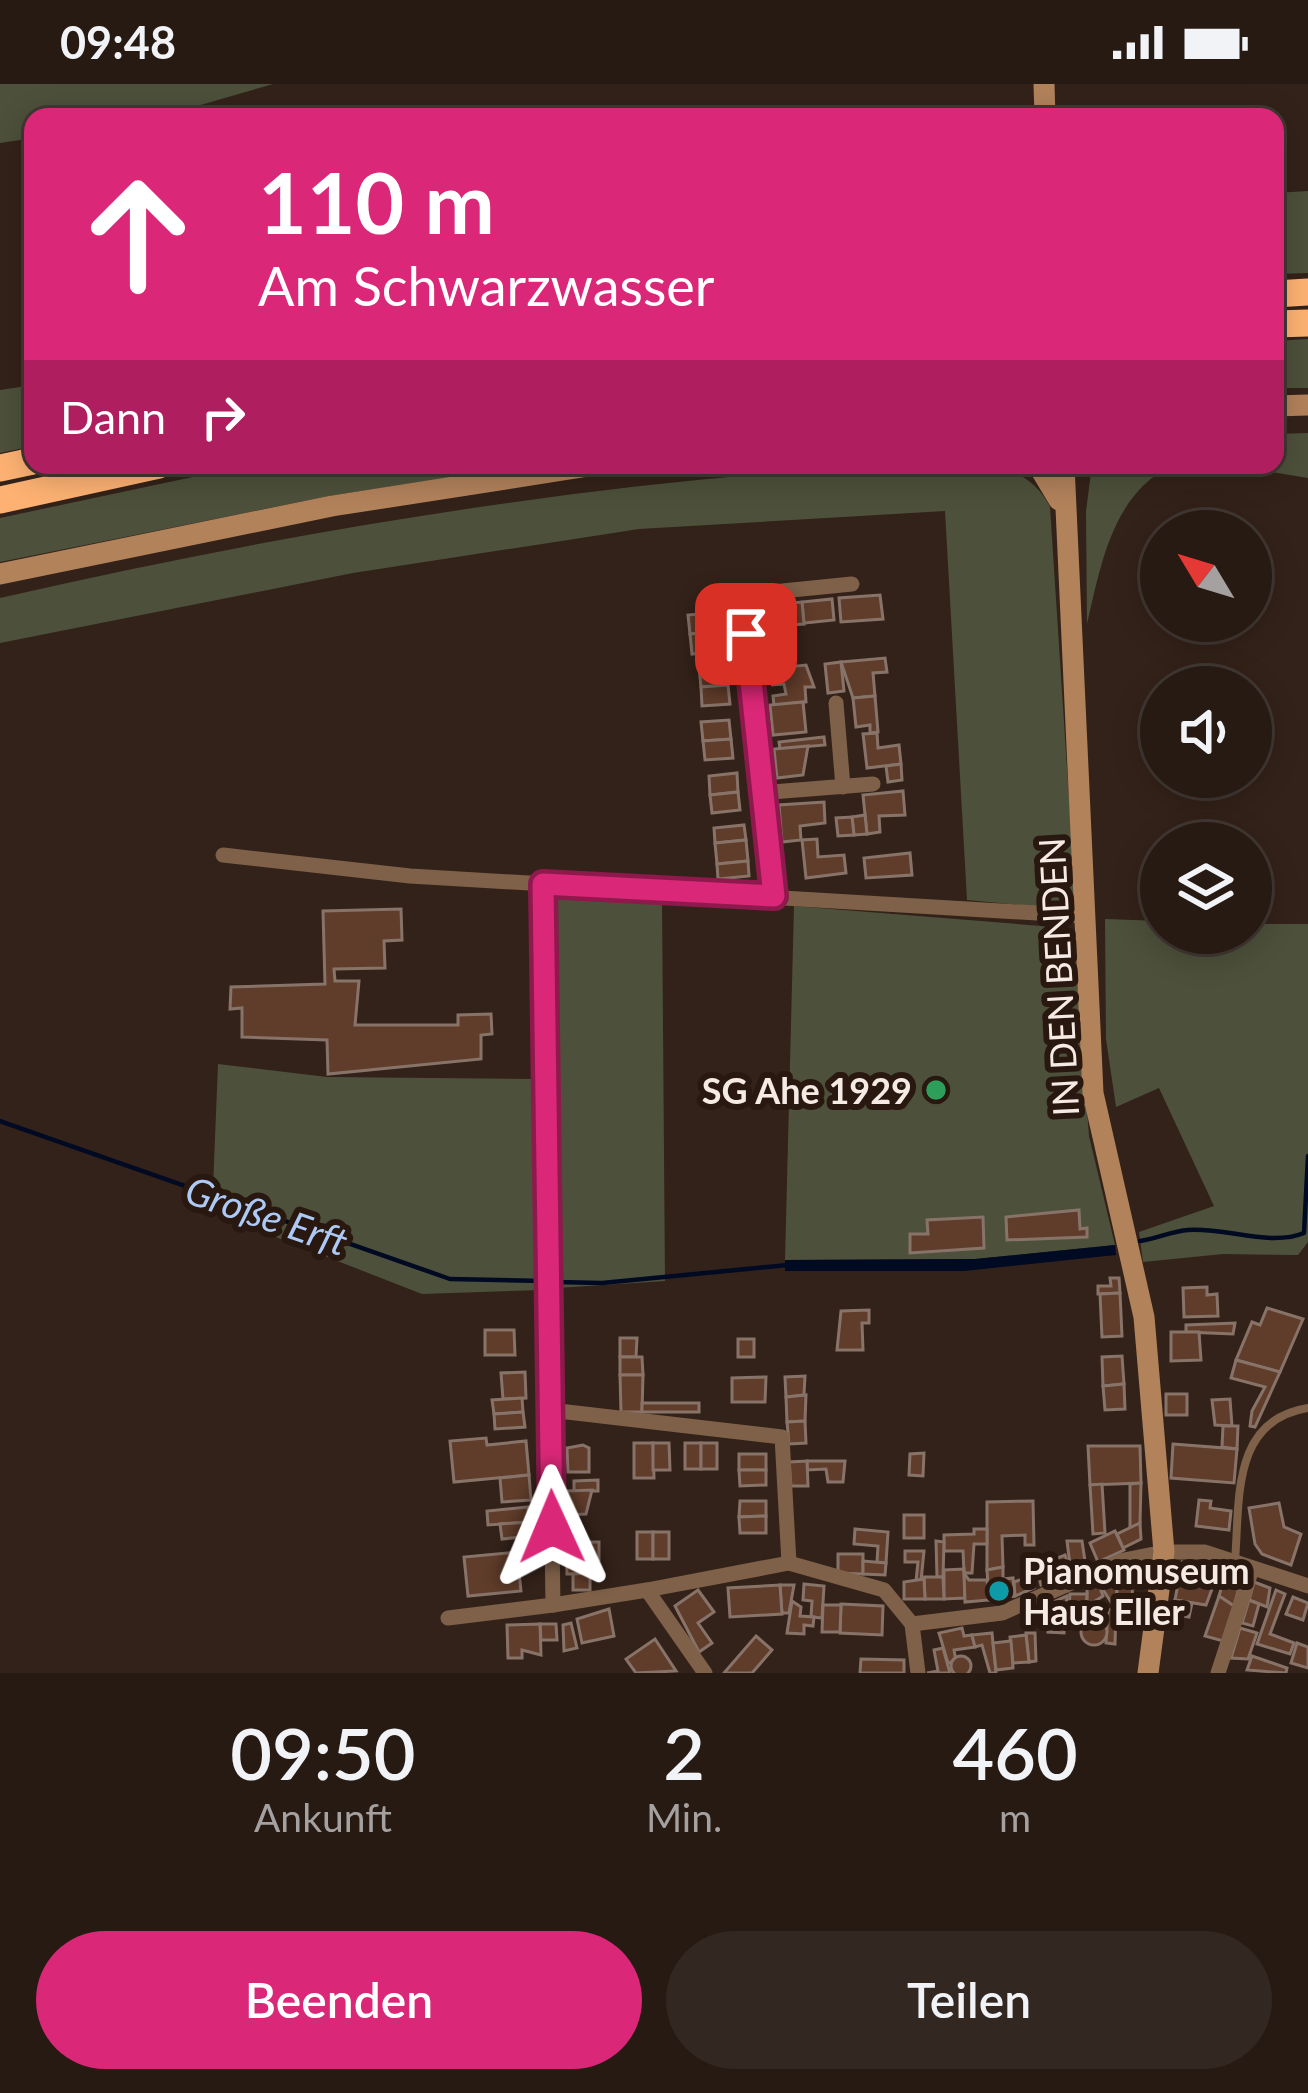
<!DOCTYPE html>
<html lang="de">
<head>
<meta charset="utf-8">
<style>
	body { margin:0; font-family:Lato,sans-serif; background:#322721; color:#f1f3f6; height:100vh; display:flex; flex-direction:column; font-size:45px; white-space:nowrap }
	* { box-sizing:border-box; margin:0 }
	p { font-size:39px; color:#a4a1a0 }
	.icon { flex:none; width:66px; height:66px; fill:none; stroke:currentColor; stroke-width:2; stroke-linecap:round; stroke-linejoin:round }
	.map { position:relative; height:1589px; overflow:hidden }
	.sheet { display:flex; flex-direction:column; background:#261a13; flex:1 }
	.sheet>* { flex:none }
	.guide { position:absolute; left:24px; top:24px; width:1260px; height:366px; border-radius:24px; box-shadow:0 6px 30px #0003,0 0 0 3px #423833; background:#db2777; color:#fff; overflow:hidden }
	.needle { width:78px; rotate:308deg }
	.tools { position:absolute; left:1140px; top:426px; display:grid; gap:24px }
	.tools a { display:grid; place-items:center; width:132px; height:132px; border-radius:50%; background:#261a13; box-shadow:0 6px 30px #0003,0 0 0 3px #423833; font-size:60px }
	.pin { position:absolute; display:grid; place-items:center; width:102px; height:102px; color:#fff; margin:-51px; border-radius:24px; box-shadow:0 6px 18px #0006 }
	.me { position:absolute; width:132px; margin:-66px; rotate:359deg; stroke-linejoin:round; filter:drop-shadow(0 0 9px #0008) }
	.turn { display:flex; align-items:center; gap:42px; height:252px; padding:0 36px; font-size:54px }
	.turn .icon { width:156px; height:156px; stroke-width:2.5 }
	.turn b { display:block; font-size:84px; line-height:102px }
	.then { display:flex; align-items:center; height:114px; padding:0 36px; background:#0003; gap:24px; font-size:45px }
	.eta { display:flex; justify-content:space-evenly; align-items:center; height:204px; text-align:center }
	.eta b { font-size:72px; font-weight:600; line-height:84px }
	.primary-button { display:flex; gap:24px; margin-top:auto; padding:24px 36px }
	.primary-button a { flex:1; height:138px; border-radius:72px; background:#db2777; color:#fff; font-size:48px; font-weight:600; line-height:138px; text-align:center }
	.primary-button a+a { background:#322721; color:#f1f3f6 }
	.status { display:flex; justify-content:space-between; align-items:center; height:84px; padding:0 60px; background:#261a13; direction:ltr }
	.status svg { height:33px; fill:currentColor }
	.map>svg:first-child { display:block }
	.green { fill:#4d513b }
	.water { fill:#000a23 }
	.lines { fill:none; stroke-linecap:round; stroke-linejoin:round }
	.stream { stroke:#000a23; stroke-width:4.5 }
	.building { fill:#603c2a; stroke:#887369; stroke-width:3 }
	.lane { stroke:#7f6149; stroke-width:8 }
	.street { stroke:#7f6149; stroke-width:15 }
	.secondary { stroke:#b2825b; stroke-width:21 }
	.highway { stroke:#fdb273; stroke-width:27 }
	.route-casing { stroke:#8e194d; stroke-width:30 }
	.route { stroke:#db2777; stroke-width:21 }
	.leisure-dot { fill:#2e9e5b; stroke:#281810; stroke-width:4.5 }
	.culture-dot { fill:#0f9aa8; stroke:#281810; stroke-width:4.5 }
	.labels { text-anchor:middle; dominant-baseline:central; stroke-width:12; stroke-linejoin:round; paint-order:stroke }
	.street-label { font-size:36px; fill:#f6eae4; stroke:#281810 }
	.poi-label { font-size:36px; font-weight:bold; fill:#f6eae4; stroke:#281810; text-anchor:end }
	.water-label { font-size:39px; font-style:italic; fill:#adcaf7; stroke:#281810 }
</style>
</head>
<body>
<div class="status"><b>09:48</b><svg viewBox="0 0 49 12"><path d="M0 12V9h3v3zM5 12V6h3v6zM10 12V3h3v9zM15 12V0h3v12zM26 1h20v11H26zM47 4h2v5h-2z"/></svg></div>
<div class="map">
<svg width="1308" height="1589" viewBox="0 0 1308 1589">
	<rect width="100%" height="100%" fill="#332219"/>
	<g class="green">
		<path d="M0 0H273L159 33H33V54L0 59Z"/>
		<path d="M1308 107V189L1275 190V109Z"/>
		<path d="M1308 255V304H1275V257Z"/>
		<path d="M33 301V362L0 369V306Z"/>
		<path d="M1308 349V394L1228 381H1275V350Z"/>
		<path d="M249 381H531L329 412 0 478V434Z"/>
		<path d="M888 381C945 381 1021 364 1050 423L1075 807 1073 815 1053 824 967 816 945 427 639 445 353 489 0 559V514C292 447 589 398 888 381Z"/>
		<path d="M1092 381H1173C1112 410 1101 481 1087 540L1086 427Z"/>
		<path d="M546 806 662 817 665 1197 557 1204Z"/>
		<path d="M794 822 1066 844 1074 855 1089 1052 1115 1161 975 1175 785 1176Z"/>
		<path d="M1105 835 1161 837V849H1251V840H1308V1158L1298 1171 1223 1170 1143 1178 1139 1148 1214 1122 1159 1004 1116 1023 1106 955Z"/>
		<path d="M218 980 327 993 538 995 540 1206 422 1210 212 1128Z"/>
	</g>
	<path class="water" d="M1115 1161 1116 1171 964 1187H785V1176L975 1175Z"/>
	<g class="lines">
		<g class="stream">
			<path d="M0 1037 450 1195 543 1197"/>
			<path d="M1140 1157C1156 1155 1172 1147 1188 1146 1225 1143 1270 1163 1304 1149L1308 1072"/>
			<path d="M555 1198 602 1199 788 1181"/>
		</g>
	</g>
	<g class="building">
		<path d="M880 511 883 535 841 538 839 514Z"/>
		<path d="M832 515 834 536 804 539 802 518Z"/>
		<path d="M802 518 804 540 790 541 783 550 784 567 770 568 763 521Z"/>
		<path d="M722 528 723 547 690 550 688 531Z"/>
		<path d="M723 547 725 567 692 570 690 550Z"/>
		<circle cx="780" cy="576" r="9"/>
		<path d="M885 574 887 588 873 589 875 612 853 614 841 578Z"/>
		<path d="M841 578 844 607 828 609 825 580Z"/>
		<path d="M806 581 814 603H805L806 618 774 621 773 612 786 610 784 600 771 601 778 599 777 584Z"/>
		<path d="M727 582 728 601 701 603 699 584Z"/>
		<path d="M728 601 730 620 702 622 701 603Z"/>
		<path d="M875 612 878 648 870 649V641L856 643 853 614Z"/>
		<path d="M803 618 806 648 773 651 770 621Z"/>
		<path d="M729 636 731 655 703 657 701 638Z"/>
		<path d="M877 649 878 664 899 661 901 680 867 684 863 650Z"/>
		<path d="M824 653 825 661 780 665 779 658Z"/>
		<path d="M731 655 733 674 705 676 703 657Z"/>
		<path d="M808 662 803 691 777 694 774 665Z"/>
		<path d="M901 680 902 696 888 698 886 682Z"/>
		<path d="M737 689 738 708 710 711 709 692Z"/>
		<path d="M903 707 905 731 879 732 880 748 867 750 863 711Z"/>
		<path d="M738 708 740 726 712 729 710 711Z"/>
		<path d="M824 718 825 739 800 742 801 756 782 758 779 721Z"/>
		<path d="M865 731 867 750 854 751 852 733Z"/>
		<path d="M852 733 854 751 838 752 836 734Z"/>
		<path d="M744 741 746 756 715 759 714 744Z"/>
		<path d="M817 755 818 773 844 771 846 789 806 794 802 756Z"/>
		<path d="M746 756 748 777 717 780 715 759Z"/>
		<path d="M910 769 912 791 866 794 864 774Z"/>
		<path d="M748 777 749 792 718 795 717 780Z"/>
		<path d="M401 825 402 856 384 857 385 884 334 885 335 897H359L355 941H458V931L491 930 492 950 481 951V975L328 990 327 956 242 953V924L230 925 231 903 325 900 323 827Z"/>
		<path d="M1079 1126 1080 1145 1087 1144V1153L1007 1156 1006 1133Z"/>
		<path d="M983 1133 984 1164 910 1169V1150H928L927 1136Z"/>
		<path d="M1110 1194H1119L1120 1209 1098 1210V1202H1111Z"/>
		<path d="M1207 1203V1211L1217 1210 1218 1232 1184 1233 1183 1204Z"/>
		<path d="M1120 1209 1122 1252 1102 1253 1100 1210Z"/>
		<path d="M1267 1224 1303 1235 1280 1288 1236 1276 1252 1238 1260 1241Z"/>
		<path d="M869 1226V1239H862L863 1266H837L841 1227Z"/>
		<path d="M1235 1239 1233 1250 1186 1248V1241Z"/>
		<path d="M485 1246H514L515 1271H485Z"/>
		<path d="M1171 1248H1199L1201 1276 1171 1277Z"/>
		<path d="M620 1254H637L636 1273H620Z"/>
		<rect x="738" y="1255" width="16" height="18"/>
		<path d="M1122 1272 1124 1300 1103 1302 1102 1273Z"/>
		<path d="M620 1273H642L643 1291H620Z"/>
		<path d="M1236 1276 1280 1288 1255 1343 1250 1342 1252 1327 1265 1303 1231 1294Z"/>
		<path d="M525 1288 526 1314 503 1315 501 1289Z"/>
		<path d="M620 1291H643L642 1328H621Z"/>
		<path d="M805 1292 804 1311 786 1313 785 1293Z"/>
		<path d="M766 1293 765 1318H732V1294Z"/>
		<path d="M1124 1300 1125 1325 1105 1326 1103 1302Z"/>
		<rect x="1166" y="1310" width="21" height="21"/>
		<path d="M806 1311 805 1337 787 1338 786 1313Z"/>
		<path d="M522 1314 523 1328 494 1330 492 1316Z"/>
		<path d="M1230 1315 1232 1342 1215 1341 1212 1316Z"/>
		<rect x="642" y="1319" width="57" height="9"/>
		<path d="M523 1328 525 1343 495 1345 494 1330Z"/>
		<path d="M805 1337 806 1359 789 1360 787 1338Z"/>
		<path d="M1223 1342H1238L1237 1365 1222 1363Z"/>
		<path d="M486 1354 487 1361 526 1357 529 1391 454 1398 450 1357Z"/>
		<path d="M634 1359H653L654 1394H634Z"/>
		<path d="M653 1359H669L670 1386H653Z"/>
		<rect x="685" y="1359" width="16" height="26"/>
		<rect x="701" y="1359" width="16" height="26"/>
		<path d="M1173 1360 1237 1365 1234 1399 1171 1394Z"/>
		<path d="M583 1361 589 1364V1388H568L567 1364Z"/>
		<path d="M1088 1362H1140L1141 1399 1090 1401Z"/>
		<path d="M924 1369 923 1392 909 1391 910 1370Z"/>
		<rect x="739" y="1370" width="27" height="16"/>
		<path d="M807 1377H845L843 1398H828L826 1385 807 1386Z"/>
		<path d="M807 1377 808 1402H791L789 1378Z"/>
		<path d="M739 1386H766V1401L740 1402Z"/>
		<path d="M529 1391 531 1416 502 1418 500 1394Z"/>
		<path d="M598 1396V1407H574V1397Z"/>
		<path d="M1141 1399 1140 1439 1130 1444V1400Z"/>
		<path d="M1102 1400 1105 1449 1093 1450 1090 1401Z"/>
		<path d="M592 1406 586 1430 567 1431V1407Z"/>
		<path d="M1199 1416 1211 1417 1210 1424 1231 1427 1229 1446 1196 1442Z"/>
		<path d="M740 1417H766V1432L739 1433Z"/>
		<path d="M1033 1417 1034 1461H1025V1451L1002 1452 1003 1483 987 1486V1418Z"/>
		<path d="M1279 1419 1284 1443 1301 1450 1291 1481 1262 1470 1255 1460 1249 1424Z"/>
		<path d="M528 1423 529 1438 488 1441 487 1427Z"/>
		<rect x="904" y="1431" width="20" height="23"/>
		<path d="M766 1432V1449H740L739 1433Z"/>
		<path d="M529 1438 531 1452 502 1455 500 1440Z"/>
		<path d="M1140 1439 1141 1455 1123 1464 1117 1450Z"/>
		<path d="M855 1445 888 1448 886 1479 877 1478 878 1462 854 1460Z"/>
		<path d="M974 1445H987V1460H974L972 1489H964L963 1467H944V1451L974 1450Z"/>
		<path d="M1115 1447 1124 1466 1098 1478 1090 1459Z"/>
		<rect x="637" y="1448" width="16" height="27"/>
		<rect x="653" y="1448" width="16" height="27"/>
		<path d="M936 1457 944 1458 943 1493H937Z"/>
		<path d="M1067 1457H1082L1086 1484 1071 1489Z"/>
		<path d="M566 1458H599V1476H581L584 1490H567Z"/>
		<path d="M905 1467H924L921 1497H916L918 1478H905Z"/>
		<path d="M517 1468 521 1507 468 1512 464 1473Z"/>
		<path d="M838 1470H863V1490L838 1489Z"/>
		<path d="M1065 1471 1071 1489 1041 1501 1036 1483Z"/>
		<path d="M863 1477 886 1479 885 1491 863 1490Z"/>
		<path d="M1182 1478 1219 1486 1206 1521 1175 1516Z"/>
		<path d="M1003 1483V1495L1013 1494 1015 1512 989 1516 987 1486Z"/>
		<path d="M964 1485 965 1514 944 1515V1486Z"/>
		<path d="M1028 1486H1034V1504L1015 1512 1014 1498 1028 1493Z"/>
		<path d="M1141 1486 1140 1503 1132 1504 1135 1534H1127V1541H1115L1118 1490Z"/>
		<path d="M590 1489V1506H573V1490Z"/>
		<path d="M964 1489 969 1496H987L989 1516 965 1518Z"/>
		<path d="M1118 1490 1116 1515 1111 1518 1098 1498Z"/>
		<path d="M1225 1491 1241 1496 1234 1522 1219 1512Z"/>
		<path d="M924 1493H943L944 1515H925Z"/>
		<path d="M924 1495 925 1515H904V1498Z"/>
		<path d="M1098 1498 1103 1512 1087 1522V1503Z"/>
		<path d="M1254 1498 1270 1504 1267 1523 1249 1516Z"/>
		<path d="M804 1500 824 1502 822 1534 811 1533 812 1517 803 1516Z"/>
		<path d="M780 1501H794L789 1529H782Z"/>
		<path d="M780 1501 782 1530 730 1533 728 1504Z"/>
		<path d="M698 1506 714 1528 698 1539 712 1559 699 1568 675 1522Z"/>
		<path d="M1276 1506 1285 1510 1270 1550 1294 1559 1290 1570 1257 1560Z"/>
		<path d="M1070 1510H1087L1085 1537 1068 1536Z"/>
		<path d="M1067 1512 1064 1549 1048 1548 1051 1519Z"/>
		<path d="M1219 1512 1234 1522 1223 1557 1205 1552Z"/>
		<path d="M1293 1513 1308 1519 1303 1536 1286 1530Z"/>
		<path d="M1175 1516 1192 1519 1189 1533 1172 1530Z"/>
		<path d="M1249 1516 1259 1520 1253 1542 1242 1539Z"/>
		<path d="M792 1517 801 1523 800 1532 814 1533 813 1542 804 1541V1550L787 1549Z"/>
		<path d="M841 1520 883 1522 882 1551 840 1549Z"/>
		<path d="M823 1521H841L840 1548H822Z"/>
		<path d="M1116 1524 1115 1560 1106 1559 1108 1526Z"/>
		<path d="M609 1525 614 1552 582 1559 577 1535Z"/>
		<circle cx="1094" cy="1548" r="13"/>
		<path d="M571 1539 577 1564 564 1567 563 1541Z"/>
		<path d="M540 1540H556L557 1556H541Z"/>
		<path d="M540 1540 541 1571 522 1566V1574H508L507 1541Z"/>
		<path d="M962 1544 964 1552 972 1551 975 1563 954 1566 956 1577 948 1579 939 1549Z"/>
		<path d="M1240 1544 1257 1549 1248 1575 1231 1574Z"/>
		<path d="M992 1549 996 1589H990L982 1561 975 1563 972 1551Z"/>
		<path d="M1026 1549H1035L1036 1577 1029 1578Z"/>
		<path d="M1026 1551 1029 1578 1013 1579 1010 1553Z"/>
		<path d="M756 1552 772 1566 752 1589H724Z"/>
		<path d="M655 1555 676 1587 636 1589 626 1575Z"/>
		<path d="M1011 1557 1013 1584 996 1586 993 1559Z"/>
		<path d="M1297 1559 1308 1563V1584L1291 1579Z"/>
		<path d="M943 1564 950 1589H927L938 1587 934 1566Z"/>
		<circle cx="961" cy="1582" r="10"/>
		<path d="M1252 1572 1287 1584 1286 1589 1247 1586Z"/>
		<path d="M861 1575 904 1576V1589H860Z"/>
	</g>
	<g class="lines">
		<path class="lane" d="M1235 1477C1240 1416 1231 1336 1308 1324"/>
		<g class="street">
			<path d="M836 619 843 703"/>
			<path d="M760 709 873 700"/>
			<path d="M223 771 410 792 1087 832"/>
			<path d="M543 800 550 1326 782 1353 789 1479 884 1506 912 1540"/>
			<path d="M774 812 743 511 852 500"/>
			<path d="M553 1521 647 1506"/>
			<path d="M448 1534 553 1521 550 1326"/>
			<path d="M705 1589 647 1506 789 1479"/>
			<path d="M918 1589 912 1540 1002 1529 1124 1476 1164 1468H1205L1308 1502"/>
			<path d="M1218 1589 1252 1485"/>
		</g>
		<g class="secondary">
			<path d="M1044 0 1045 33"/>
			<path d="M1275 322 1308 321"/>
			<path d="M1038 381 1059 416"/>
			<path d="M1064 381 1093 1009 1144 1233 1164 1468 1148 1589"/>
			<path d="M0 490 332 422 595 381"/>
		</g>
		<g class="highway">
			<path d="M1275 210 1308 208"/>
			<path d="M1275 240 1308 239"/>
			<path d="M0 384 33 377"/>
			<path d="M0 416 159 381"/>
		</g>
	</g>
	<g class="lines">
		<g class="route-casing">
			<path id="route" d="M552 1443 543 800 774 812 746 550"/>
		</g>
		<use href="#route" class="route"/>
	</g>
	<circle class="leisure-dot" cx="936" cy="1006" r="12"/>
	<circle class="culture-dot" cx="999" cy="1507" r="12"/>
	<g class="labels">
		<g class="street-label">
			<text transform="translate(1058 893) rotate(-93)">IN DEN BENDEN</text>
		</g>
		<g class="poi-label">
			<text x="912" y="1006">SG Ahe 1929</text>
			<text x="1023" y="1486" text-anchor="start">Pianomuseum<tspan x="1023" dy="41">Haus Eller</tspan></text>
		</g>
		<g class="water-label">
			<text transform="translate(267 1131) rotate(19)">Große Erft</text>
		</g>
	</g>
</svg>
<div class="tools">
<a><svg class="needle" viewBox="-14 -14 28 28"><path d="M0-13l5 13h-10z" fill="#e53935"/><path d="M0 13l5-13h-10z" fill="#a4a1a0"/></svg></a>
<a><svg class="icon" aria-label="sound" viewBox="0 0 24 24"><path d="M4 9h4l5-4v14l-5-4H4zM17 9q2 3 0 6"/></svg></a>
<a><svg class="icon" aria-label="layers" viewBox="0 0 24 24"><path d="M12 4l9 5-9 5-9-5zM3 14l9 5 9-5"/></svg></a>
</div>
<div class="pin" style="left:746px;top:550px;background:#d93025"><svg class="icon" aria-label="arrive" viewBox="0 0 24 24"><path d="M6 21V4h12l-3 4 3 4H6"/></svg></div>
<svg class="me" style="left:552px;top:1443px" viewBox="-20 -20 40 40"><path d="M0-17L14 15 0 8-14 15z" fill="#db2777" stroke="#fff" stroke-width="4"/></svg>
<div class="guide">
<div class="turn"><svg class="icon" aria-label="ahead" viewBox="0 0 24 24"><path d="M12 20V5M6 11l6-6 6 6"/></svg><div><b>110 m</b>Am Schwarzwasser</div></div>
<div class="then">Dann<svg class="icon" aria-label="right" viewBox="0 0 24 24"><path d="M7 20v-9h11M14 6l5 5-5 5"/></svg></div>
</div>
</div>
<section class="sheet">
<div class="eta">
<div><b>09:50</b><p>Ankunft</p></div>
<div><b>2</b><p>Min.</p></div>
<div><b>460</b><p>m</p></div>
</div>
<div class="primary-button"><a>Beenden</a><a>Teilen</a></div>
</section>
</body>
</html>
